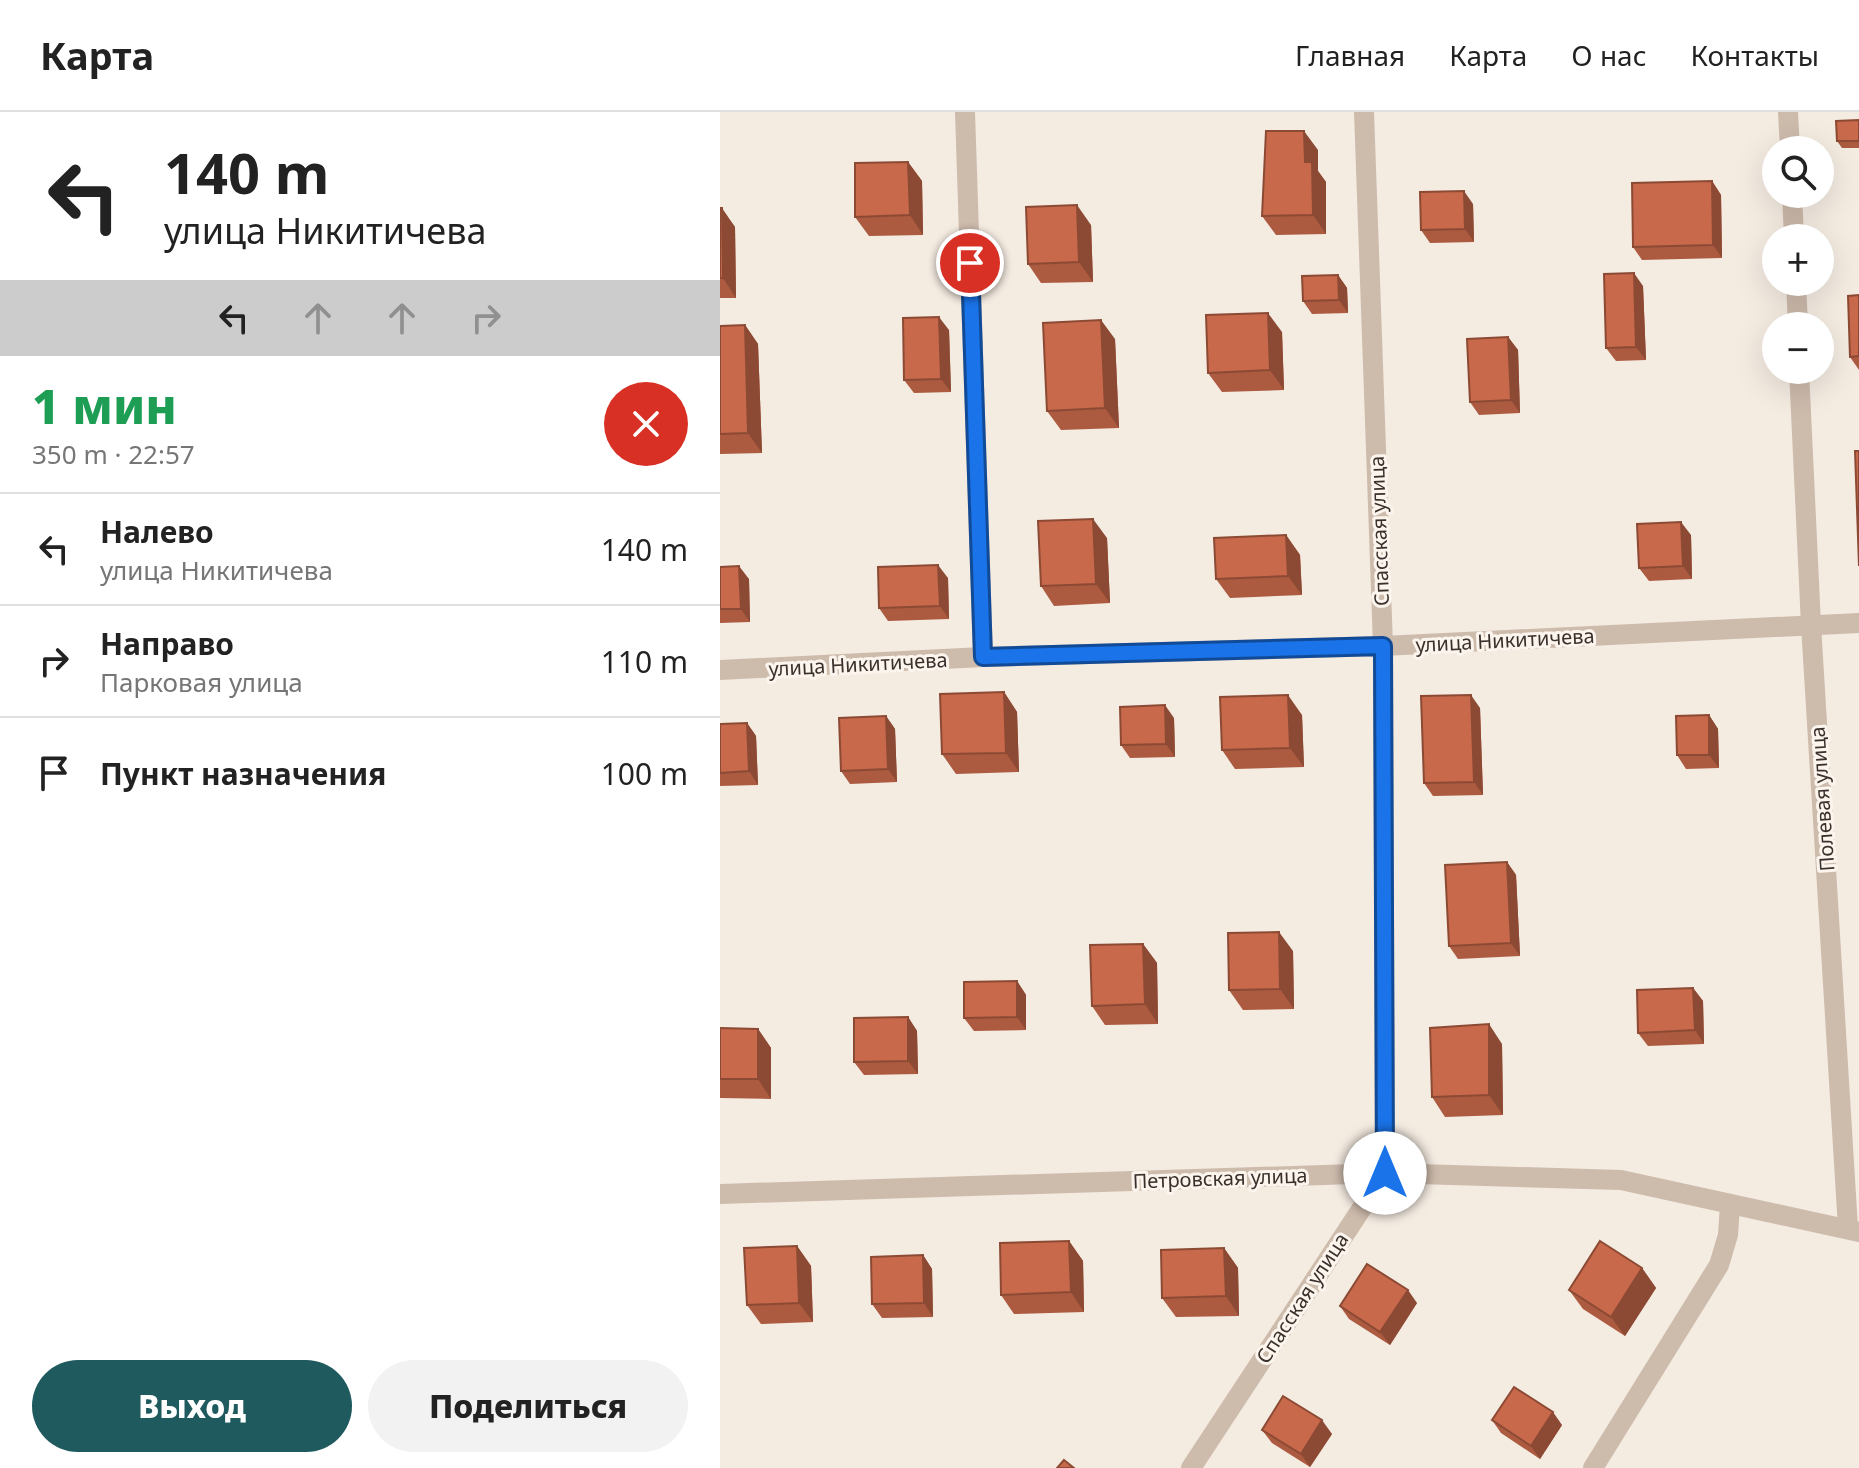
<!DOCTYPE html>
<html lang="ru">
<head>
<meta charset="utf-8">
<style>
	body { margin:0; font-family:"Noto Sans",sans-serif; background:#f2f2f2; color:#222; height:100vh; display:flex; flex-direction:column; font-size:30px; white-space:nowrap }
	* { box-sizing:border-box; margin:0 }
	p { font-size:26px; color:#767676 }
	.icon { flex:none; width:44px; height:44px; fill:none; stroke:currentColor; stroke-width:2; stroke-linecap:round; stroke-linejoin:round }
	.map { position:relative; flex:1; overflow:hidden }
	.panel { display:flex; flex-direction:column; background:#fff; width:720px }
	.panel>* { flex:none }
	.banner { background:#fff; color:#222; overflow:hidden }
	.buttons { position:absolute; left:1042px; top:24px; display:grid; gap:16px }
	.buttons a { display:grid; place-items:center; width:72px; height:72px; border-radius:50%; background:#fff; box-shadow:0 8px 32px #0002; font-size:40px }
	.pin { position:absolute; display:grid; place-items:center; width:68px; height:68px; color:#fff; margin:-34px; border:4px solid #fff; border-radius:50%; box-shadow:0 2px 8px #0007 }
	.me { position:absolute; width:88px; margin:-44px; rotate:0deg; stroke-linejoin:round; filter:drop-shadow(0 0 6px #0008) }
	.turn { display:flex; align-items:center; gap:28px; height:168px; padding:0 32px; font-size:36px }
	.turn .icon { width:104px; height:104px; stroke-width:2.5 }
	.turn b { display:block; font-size:56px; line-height:68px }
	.lanes { display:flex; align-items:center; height:76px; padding:0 32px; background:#0003; justify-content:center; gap:40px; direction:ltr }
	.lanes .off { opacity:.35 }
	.round { display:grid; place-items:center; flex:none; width:84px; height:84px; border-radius:42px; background:#f2f2f2 }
	.summary { display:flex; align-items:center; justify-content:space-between; height:136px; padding:0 32px }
	h1 { font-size:48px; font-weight:800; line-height:60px; color:#1e9e55 }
	.cta { display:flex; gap:16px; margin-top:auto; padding:16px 32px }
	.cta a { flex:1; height:92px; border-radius:48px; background:#1f5a5e; color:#fff; font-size:32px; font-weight:800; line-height:92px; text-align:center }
	.cta a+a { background:#f2f2f2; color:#222 }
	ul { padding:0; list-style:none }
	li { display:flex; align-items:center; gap:24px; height:112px; padding:0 32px; border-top:2px solid #e0e0e0 }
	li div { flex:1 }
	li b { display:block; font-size:30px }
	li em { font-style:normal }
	header { display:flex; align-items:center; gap:48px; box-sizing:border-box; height:112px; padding:0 40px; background:#fff; border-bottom:2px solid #e0e0e0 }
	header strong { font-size:38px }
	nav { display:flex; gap:44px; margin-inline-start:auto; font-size:28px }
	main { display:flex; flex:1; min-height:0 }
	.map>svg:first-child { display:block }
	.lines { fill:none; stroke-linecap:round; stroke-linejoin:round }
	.minor { stroke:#cdbbac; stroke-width:20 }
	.wall { fill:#ac5a40 }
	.shaded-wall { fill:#8c4a34 }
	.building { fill:#c8694b; stroke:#8c4a34; stroke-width:2 }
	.route-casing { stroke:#114b97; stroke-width:20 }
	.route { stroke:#1a73e8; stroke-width:14 }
	.labels { text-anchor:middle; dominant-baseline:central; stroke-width:6; stroke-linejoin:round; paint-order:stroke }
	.street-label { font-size:20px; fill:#3b302b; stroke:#fbf5ee }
</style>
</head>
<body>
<header>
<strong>Карта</strong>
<nav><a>Главная</a><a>Карта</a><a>О нас</a><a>Контакты</a></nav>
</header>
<main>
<section class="panel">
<div class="banner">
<div class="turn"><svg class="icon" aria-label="left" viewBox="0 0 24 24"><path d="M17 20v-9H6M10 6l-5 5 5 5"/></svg><div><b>140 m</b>улица Никитичева</div></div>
<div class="lanes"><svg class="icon" aria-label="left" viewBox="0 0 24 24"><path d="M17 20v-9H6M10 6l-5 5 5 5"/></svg><svg class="icon off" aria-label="ahead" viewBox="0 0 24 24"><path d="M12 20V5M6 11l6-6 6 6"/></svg><svg class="icon off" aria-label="ahead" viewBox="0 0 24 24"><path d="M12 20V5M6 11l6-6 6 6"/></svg><svg class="icon off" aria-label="right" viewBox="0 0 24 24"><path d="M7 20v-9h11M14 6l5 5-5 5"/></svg></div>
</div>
<div class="summary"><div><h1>1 мин</h1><p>350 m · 22:57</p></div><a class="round" style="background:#d93025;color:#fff"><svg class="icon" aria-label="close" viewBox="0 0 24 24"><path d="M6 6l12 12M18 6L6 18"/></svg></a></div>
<ul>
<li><svg class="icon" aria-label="left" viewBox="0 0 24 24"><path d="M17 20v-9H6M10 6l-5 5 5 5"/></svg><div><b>Налево</b><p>улица Никитичева</p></div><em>140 m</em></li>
<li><svg class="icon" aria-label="right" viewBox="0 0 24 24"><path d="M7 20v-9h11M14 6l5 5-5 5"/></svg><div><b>Направо</b><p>Парковая улица</p></div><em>110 m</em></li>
<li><svg class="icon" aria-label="arrive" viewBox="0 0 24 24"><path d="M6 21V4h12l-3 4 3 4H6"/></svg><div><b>Пункт назначения</b></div><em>100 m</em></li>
</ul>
<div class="cta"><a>Выход</a><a>Поделиться</a></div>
</section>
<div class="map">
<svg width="1139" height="1356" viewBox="0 0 1139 1356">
	<rect width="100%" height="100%" fill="#f4ebe1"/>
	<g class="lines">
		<g class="minor">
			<path d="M245 0 263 545"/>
			<path d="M1068 0 1070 38"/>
			<path d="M1072 82 1074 126"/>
			<path d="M1076 170 1078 214"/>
			<path d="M1079 258 1091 513 1128 1116"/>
			<path d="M0 558 263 545 663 534 1139 511"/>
			<path d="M0 1082 665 1061 901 1068 1139 1120"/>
			<path d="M471 1356 665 1061 663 534 644 0"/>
			<path d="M873 1356 999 1153 1008 1123 1010 1093"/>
		</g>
	</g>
	<g class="wall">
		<path d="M1139 8V36H1122L1117 29Z"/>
		<path d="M598 38V59L606 70V122L556 123 542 104Z"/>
		<path d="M188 50 202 69 203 123 149 124 135 105Z"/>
		<path d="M992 69 1001 83 1002 146 922 148 913 135Z"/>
		<path d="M753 92 754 130 710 131 701 118Z"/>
		<path d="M0 96 15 115 16 186H0Z"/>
		<path d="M371 113 373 170 321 171 308 152Z"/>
		<path d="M618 163 627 176 628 201 592 202 583 189Z"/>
		<path d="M923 174 926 248 896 249 886 236Z"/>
		<path d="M1139 183V258L1130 245Z"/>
		<path d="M25 213 38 232 42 341 0 342V214Z"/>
		<path d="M229 218 231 280 194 281 184 268Z"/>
		<path d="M562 220 564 278 502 280 488 261Z"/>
		<path d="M788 225 798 238 800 301 759 303 750 290Z"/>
		<path d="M395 227 399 316 341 318 327 299Z"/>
		<path d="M566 423 580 443 582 483 510 486 496 467Z"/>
		<path d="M971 423 972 467 929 469 919 456Z"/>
		<path d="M387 426 390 491 334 494 321 474Z"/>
		<path d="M0 455 29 467 30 510 0 511Z"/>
		<path d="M228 466 229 507 168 509 159 496Z"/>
		<path d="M284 580 297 600 299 660 236 662 222 642Z"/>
		<path d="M760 596 763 683 713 684 704 671Z"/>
		<path d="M582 603 584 655 515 657 502 638Z"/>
		<path d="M989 603 998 617 999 656 966 657 957 643Z"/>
		<path d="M166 604 175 617 177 670 130 672 121 659Z"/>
		<path d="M454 606 455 645 410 646 401 633Z"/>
		<path d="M27 611 36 624 38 673 0 674V612Z"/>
		<path d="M787 750 796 763 800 844 738 847 729 834Z"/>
		<path d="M423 832 437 851 438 912 385 913 372 894Z"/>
		<path d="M573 839 574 897 523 898 509 878Z"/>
		<path d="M297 869 306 883V918L254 919 244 906Z"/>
		<path d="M973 876 983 889 984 932 928 934 918 921Z"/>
		<path d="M188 905 197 919 198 962 144 963 134 950Z"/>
		<path d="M0 916 38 917 51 936V987L0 986Z"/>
		<path d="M782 932 783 1003 725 1005 712 985Z"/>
		<path d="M349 1129 363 1149 364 1200 294 1202 281 1183Z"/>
		<path d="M77 1134 91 1154 93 1210 41 1212 27 1193Z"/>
		<path d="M504 1136 518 1156 519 1204 456 1205 442 1186Z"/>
		<path d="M203 1143 212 1157 213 1205 162 1206 152 1192Z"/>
		<path d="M922 1156 936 1176 905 1224 863 1197 849 1178Z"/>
		<path d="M697 1191 670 1233 629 1207 620 1194Z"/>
		<path d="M772 1308 842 1313 820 1347 781 1321Z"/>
		<path d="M542 1318 612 1322 590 1355 552 1331Z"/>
	</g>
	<g class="shaded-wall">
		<path d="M584 19 598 38V59L606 70V122L593 103 585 50Z"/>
		<path d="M188 50 202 69 203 123 190 103Z"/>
		<path d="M992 69 1001 83 1002 146 993 133Z"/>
		<path d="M744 79 753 92 754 130 745 117Z"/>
		<path d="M357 93 371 113 373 170 359 150Z"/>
		<path d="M2 96 15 115 16 186 3 166Z"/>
		<path d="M914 161 923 174 926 248 916 235Z"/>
		<path d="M618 163 627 176 628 201 619 188Z"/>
		<path d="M548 201 562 220 564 278 550 258Z"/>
		<path d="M219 205 229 218 231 280 221 267Z"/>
		<path d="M381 208 395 227 399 316 385 296Z"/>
		<path d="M25 213 38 232 42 341 28 321Z"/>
		<path d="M788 225 798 238 800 301 791 288Z"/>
		<path d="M373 407 387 426 390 491 376 472Z"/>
		<path d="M961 410 971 423 972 467 963 454Z"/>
		<path d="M566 423 580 443 582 483 568 464Z"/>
		<path d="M218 453 228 466 229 507 220 494Z"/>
		<path d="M19 454 29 467 30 510 21 497Z"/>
		<path d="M284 580 297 600 299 660 286 641Z"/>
		<path d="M568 583 582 603 584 655 570 636Z"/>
		<path d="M751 583 760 596 763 683 754 670Z"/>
		<path d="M445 593 454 606 455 645 446 632Z"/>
		<path d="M989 603 998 617 999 656 989 643Z"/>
		<path d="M166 604 175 617 177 670 168 657Z"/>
		<path d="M27 611 36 624 38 673 29 659Z"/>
		<path d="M787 750 796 763 800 844 791 831Z"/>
		<path d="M559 820 573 839 574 897 560 877Z"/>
		<path d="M423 832 437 851 438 912 425 892Z"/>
		<path d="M297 869 306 883V918L297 905Z"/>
		<path d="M973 876 983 889 984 932 975 918Z"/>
		<path d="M188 905 197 919 198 962 188 949Z"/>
		<path d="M769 912 782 932 783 1003 769 983Z"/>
		<path d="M38 917 51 936V987L38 967Z"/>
		<path d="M349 1129 363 1149 364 1200 351 1180Z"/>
		<path d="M77 1134 91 1154 93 1210 79 1191Z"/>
		<path d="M504 1136 518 1156 519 1204 506 1184Z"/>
		<path d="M203 1143 212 1157 213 1205 204 1191Z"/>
		<path d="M922 1156 936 1176 905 1224 891 1205Z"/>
		<path d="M688 1178 697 1191 670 1233 660 1220Z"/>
		<path d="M833 1300 842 1313 820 1347 811 1334Z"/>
		<path d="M602 1308 612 1322 590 1355 581 1342Z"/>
	</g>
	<g class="building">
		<path d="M1139 8V29H1117L1116 9Z"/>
		<path d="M546 19H584L585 50H592L593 103 542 104Z"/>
		<path d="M188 50 190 103 135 105V51Z"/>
		<path d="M992 69 993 133 913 135 912 71Z"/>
		<path d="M744 79 745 117 701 118 700 80Z"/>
		<path d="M357 93 359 150 308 152 306 95Z"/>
		<path d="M0 96H2L3 166H0Z"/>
		<path d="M914 161 916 235 886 236 884 162Z"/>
		<path d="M618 163 619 188 583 189 582 164Z"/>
		<path d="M1139 183V244L1130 245 1128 184Z"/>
		<path d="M548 201 550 258 488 261 486 203Z"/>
		<path d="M219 205 221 267 184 268 183 206Z"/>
		<path d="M381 208 385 296 327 299 323 211Z"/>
		<path d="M25 213 28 321 0 322V214Z"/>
		<path d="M788 225 791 288 750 290 747 227Z"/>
		<path d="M1135 339H1139V454Z"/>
		<path d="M373 407 376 472 321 474 318 409Z"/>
		<path d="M961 410 963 454 919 456 917 412Z"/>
		<path d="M566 423 568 464 496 467 494 426Z"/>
		<path d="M218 453 220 494 159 496 158 455Z"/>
		<path d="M19 454 21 497H0V455Z"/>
		<path d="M284 580 286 641 222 642 220 582Z"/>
		<path d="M568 583 570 636 502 638 500 585Z"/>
		<path d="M751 583 754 670 704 671 701 584Z"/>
		<path d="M445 593 446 632 401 633 400 595Z"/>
		<path d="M989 603V643H957L956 604Z"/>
		<path d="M166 604 168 657 121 659 119 606Z"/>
		<path d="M27 611 29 659 0 661V612Z"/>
		<path d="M787 750 791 831 729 834 725 753Z"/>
		<path d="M559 820 560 877 509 878 508 821Z"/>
		<path d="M423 832 425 892 372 894 370 833Z"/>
		<path d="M297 869V905L244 906V870Z"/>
		<path d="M973 876 975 918 918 921 917 878Z"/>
		<path d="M188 905V949L134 950V906Z"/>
		<path d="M769 912V983L712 985 710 916Z"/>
		<path d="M0 916 38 917V967H0Z"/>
		<path d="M349 1129 351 1180 281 1183 280 1131Z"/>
		<path d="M880 1129 922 1156 891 1205 849 1178Z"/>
		<path d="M77 1134 79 1191 27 1193 24 1136Z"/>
		<path d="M504 1136 506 1184 442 1186 441 1138Z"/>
		<path d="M203 1143 204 1191 152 1192 151 1145Z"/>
		<path d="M647 1152 688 1178 660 1220 620 1194Z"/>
		<path d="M794 1275 833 1300 811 1334 772 1308Z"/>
		<path d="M563 1284 602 1308 581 1342 542 1318Z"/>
		<path d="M344 1348 354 1356H337Z"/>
	</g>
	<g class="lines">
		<g class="route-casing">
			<path id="route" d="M250 151 263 545 663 534 665 1061"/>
		</g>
		<use href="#route" class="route"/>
	</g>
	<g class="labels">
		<g class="street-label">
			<text transform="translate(659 419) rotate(-92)">Спасская улица</text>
			<text transform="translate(785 528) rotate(-3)">улица Никитичева</text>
			<text transform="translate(138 552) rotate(-3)">улица Никитичева</text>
			<text transform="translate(1102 687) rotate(-94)">Полевая улица</text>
			<text transform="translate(500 1066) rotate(-2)">Петровская улица</text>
			<text transform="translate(582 1186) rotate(-57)">Спасская улица</text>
		</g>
	</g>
</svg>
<div class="buttons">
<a><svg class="icon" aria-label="search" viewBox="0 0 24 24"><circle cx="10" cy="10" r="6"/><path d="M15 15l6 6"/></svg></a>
<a>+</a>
<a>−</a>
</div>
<div class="pin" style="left:250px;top:151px;background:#d93025"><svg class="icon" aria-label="arrive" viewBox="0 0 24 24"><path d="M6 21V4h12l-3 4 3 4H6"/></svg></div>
<svg class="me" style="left:665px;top:1061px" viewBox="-20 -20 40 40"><circle r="19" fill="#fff"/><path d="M0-13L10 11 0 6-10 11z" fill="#1a73e8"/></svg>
</div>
</main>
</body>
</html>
